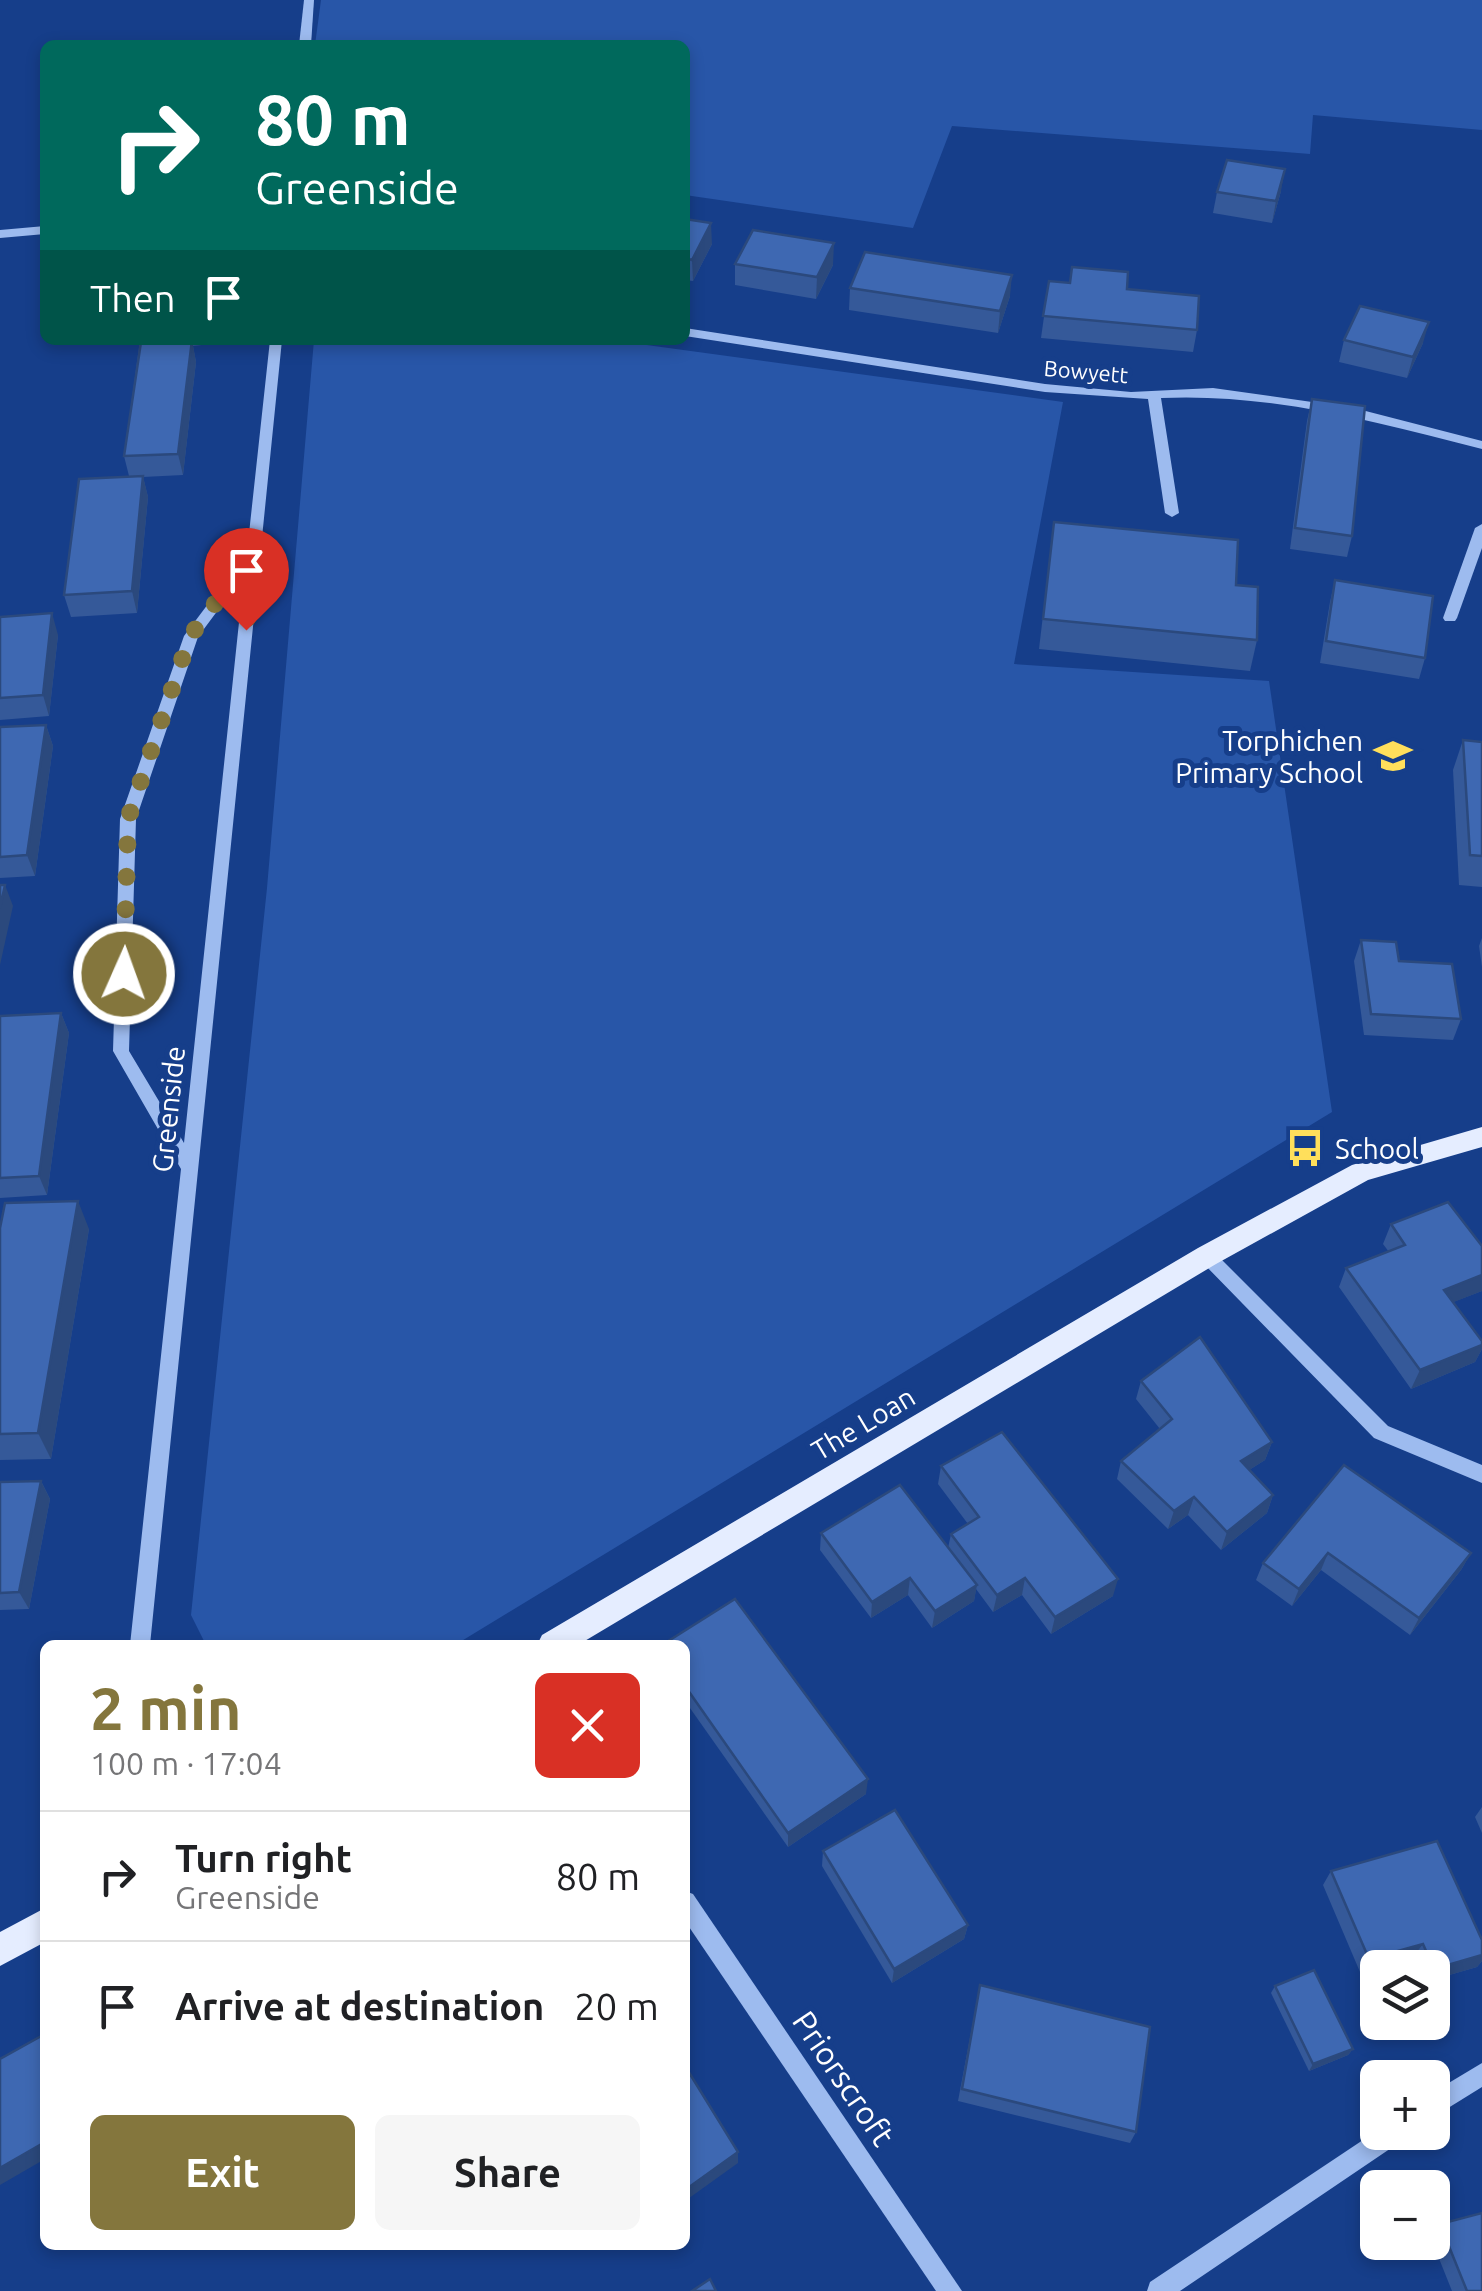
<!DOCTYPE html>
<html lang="en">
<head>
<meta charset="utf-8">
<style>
	body { margin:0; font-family:Ubuntu,sans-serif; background:#f6f6f6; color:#202124; height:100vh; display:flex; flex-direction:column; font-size:38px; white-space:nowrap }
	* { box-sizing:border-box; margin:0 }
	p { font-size:32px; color:#757577 }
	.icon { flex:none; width:55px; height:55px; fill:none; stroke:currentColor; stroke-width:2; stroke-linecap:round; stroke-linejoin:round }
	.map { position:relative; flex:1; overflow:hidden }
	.panel { position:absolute; left:40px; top:1640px; width:650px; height:610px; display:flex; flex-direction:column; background:#fff; border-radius:15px; box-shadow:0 5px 15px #0003 }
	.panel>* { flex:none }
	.banner { position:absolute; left:40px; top:40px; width:650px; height:305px; border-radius:15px; box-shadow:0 5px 15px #0003; background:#00695c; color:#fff; overflow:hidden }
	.buttons { position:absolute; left:1360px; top:1950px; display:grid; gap:20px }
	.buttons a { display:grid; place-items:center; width:90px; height:90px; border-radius:15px; background:#fff; box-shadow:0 5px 15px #0003; font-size:50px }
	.pin { position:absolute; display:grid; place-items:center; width:85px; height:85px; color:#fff; margin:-102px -42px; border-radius:50% 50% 50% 0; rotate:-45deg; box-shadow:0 0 10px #0007 }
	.pin .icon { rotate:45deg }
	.me { position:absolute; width:110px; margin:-55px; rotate:2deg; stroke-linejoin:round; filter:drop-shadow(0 0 8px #0008) }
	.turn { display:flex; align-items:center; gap:35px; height:210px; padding:0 50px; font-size:45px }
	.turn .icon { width:130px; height:130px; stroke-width:2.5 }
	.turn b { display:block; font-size:70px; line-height:85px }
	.then { display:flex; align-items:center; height:95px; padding:0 50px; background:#0003; gap:20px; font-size:38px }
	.round { display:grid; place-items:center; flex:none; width:105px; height:105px; border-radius:15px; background:#f6f6f6 }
	.headline { display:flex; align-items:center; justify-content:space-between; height:170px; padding:0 50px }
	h1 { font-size:60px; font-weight:600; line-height:75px; color:#84763d }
	.action { display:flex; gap:20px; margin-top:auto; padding:20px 50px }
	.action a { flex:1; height:115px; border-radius:15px; background:#84763d; color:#fff; font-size:40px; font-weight:600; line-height:115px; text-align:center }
	.action a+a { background:#f6f6f6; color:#202124 }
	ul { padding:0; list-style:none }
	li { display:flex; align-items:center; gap:30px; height:130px; padding:0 50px; border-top:2px solid #e0e0e0 }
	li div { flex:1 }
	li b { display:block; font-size:38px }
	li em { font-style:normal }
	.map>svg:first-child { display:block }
	.green { fill:#2856a8 }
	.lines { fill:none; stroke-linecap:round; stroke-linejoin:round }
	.minor { fill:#9dbbef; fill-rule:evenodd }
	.major { fill:#e5edff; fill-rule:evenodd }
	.wall { fill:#355999 }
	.shaded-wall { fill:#2b497d }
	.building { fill:#3e68b2; stroke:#2b497d; stroke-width:2.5 }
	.route { stroke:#84763d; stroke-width:18; stroke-dasharray:0 32.4 }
	.labels { text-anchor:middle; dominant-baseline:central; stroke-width:10; stroke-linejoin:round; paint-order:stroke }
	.far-street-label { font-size:22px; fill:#fff; stroke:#163e8a }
	.poi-label { font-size:28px; fill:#fff; stroke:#163e8a; text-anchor:end }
	.street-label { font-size:28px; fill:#fff; stroke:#163e8a }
	.near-street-label { font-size:32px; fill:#fff; stroke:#163e8a }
</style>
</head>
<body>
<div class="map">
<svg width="1482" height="2291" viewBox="0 0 1482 2291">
	<rect width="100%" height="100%" fill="#163e8a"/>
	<g class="green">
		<path d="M321 0H1482V130L1313 115 1310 154 952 126 913 228 685 195V45H315Z"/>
		<path d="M314 340H610L1063 402 1014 664 1269 681 1332 1112 455 1645H206L191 1615 267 888Z"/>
	</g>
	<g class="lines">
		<g class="minor">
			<path d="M304 0H314L311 45H299Z"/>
			<path d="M45 226V234L0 238V230Z"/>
			<path d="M685 328 1045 384 1131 392 1213 388 1354 408 1482 441V449C1376 422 1271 393 1161 398L1179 513 1172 517 1165 513 1148 399 1045 392 685 336Z"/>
			<path d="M270 340H282L150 1645H130L181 1169 113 1051 120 819 184 636 247 552ZM244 575 184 1143 129 1051 136 819 198 637Z"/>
			<path d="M1482 524V548L1457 618 1455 621H1445L1443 618 1475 528Z"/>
			<path d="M1207 1248 1213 1251 1388 1426 1482 1465V1483L1374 1438 1201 1261 1198 1256 1201 1251Z"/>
			<path d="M685 1891 693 1894 962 2291H936L685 1921Z"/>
			<path d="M1482 2063V2087L1432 2118V2093Z"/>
			<path d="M1378 2130V2132H1406L1403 2140 1180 2291H1147L1150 2282Z"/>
		</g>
		<g class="major">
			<path d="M1482 1127V1147L1368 1180 1216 1264 578 1645H537L542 1635 1198 1248 1352 1165Z"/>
			<path d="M45 1908V1942L0 1966V1932Z"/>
		</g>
	</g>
	<g class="wall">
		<path d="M1281 191 1272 223 1213 213 1217 192Z"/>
		<path d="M685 219 712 244 693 281 685 280Z"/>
		<path d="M735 264 833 265 816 299 735 285Z"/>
		<path d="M1049 281 1127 289 1197 330 1193 352 1041 338Z"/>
		<path d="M850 288 1010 296 998 333 849 310Z"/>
		<path d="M140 340H203L202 345 193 346 196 362 183 475 143 477 148 497 137 613 71 617 64 595 129 476 124 456Z"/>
		<path d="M1344 340 1423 343 1407 378 1339 362Z"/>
		<path d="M1312 399 1352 536 1347 557 1290 549 1307 421Z"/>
		<path d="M1054 522 1236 585 1257 640 1250 671 1039 649Z"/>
		<path d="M1335 580 1425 658 1419 679 1320 663 1330 602Z"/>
		<path d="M0 617 58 635 49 716 0 720Z"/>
		<path d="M46 725 53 746 35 876 0 878V727Z"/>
		<path d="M1463 740 1482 742V887L1459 885 1453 770Z"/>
		<path d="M1482 938V967L1479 946Z"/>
		<path d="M1361 940 1399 961 1461 1019 1453 1040 1364 1035 1354 961Z"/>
		<path d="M61 1013 69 1033 47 1195 0 1198V1016Z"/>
		<path d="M1391 1224 1482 1291 1453 1302 1482 1341V1349L1475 1362 1411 1389 1339 1287 1346 1268 1389 1252 1383 1244Z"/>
		<path d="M0 1228 89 1229 51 1459 0 1460Z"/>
		<path d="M1141 1381 1272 1442 1265 1460 1249 1470 1273 1495 1267 1513 1221 1550 1188 1515 1168 1529 1117 1479 1121 1461 1160 1429 1136 1399Z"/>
		<path d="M1344 1465 1471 1553 1461 1570 1410 1635 1321 1570 1292 1606 1256 1580 1263 1563Z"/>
		<path d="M941 1466 1113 1596 1051 1634 1022 1595 993 1612 976 1589 974 1601 932 1628 908 1595 871 1618 820 1550 821 1533 948 1548 951 1534 968 1524 938 1484Z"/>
		<path d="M41 1481 50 1499 29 1609 0 1610V1482Z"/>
		<path d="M685 1645 866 1794 788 1847 685 1701Z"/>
		<path d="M1482 1807V1833L1475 1817Z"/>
		<path d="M823 1851 968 1925 964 1939 892 1983 822 1866Z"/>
		<path d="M1331 1871 1482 1940V1961L1477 1967 1432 1980V1968H1418L1413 1957 1360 1972 1323 1885Z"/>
		<path d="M980 1985 1136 2132 1130 2143 958 2101Z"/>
		<path d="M1275 1986 1353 2049 1348 2055 1309 2071 1271 1993Z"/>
		<path d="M1440 2224 1482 2291H1452L1432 2241V2231Z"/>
	</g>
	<g class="shaded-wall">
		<path d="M1285 169 1281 191 1272 223 1276 201Z"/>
		<path d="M711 223 712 244 693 281 692 260Z"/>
		<path d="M834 243 833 265 816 299 817 277Z"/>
		<path d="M1012 275 1010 296 998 333 1000 311Z"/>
		<path d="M1429 322 1423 343 1407 378 1413 357Z"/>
		<path d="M192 340 196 362 183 475 178 454Z"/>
		<path d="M143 476 148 497 137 613 132 591Z"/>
		<path d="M52 613 58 635 49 716 43 695Z"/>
		<path d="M46 725 53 746 35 876 27 855Z"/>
		<path d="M5 885 13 906 0 965V908Z"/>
		<path d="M61 1013 69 1033 47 1195 39 1176Z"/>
		<path d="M78 1201 89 1229 51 1459 38 1433Z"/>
		<path d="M1482 1275V1291L1436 1309 1444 1290Z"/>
		<path d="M1482 1345V1349L1475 1362 1411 1389 1420 1370Z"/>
		<path d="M1272 1442 1265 1460 1235 1479 1241 1461Z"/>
		<path d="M41 1481 50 1499 29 1609 19 1592Z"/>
		<path d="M1273 1495 1267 1513 1221 1550 1227 1532Z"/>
		<path d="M1194 1497 1188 1515 1168 1529 1174 1511Z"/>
		<path d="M1328 1553 1321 1570 1292 1606 1299 1589Z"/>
		<path d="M1471 1553 1461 1570 1410 1635 1419 1618Z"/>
		<path d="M910 1578 908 1595 871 1618 872 1602Z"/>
		<path d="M1025 1578 1022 1595 993 1612 997 1595Z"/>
		<path d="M1118 1579 1113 1596 1051 1634 1055 1617Z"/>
		<path d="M977 1585 974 1601 932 1628 935 1611Z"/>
		<path d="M868 1779 866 1794 788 1847V1833Z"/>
		<path d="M968 1925 964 1939 892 1983 894 1969Z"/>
		<path d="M1423 1944 1413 1957 1360 1972 1369 1959Z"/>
		<path d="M1482 1955V1961L1477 1967 1432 1980 1434 1969Z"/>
		<path d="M1353 2049 1348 2055 1309 2071 1313 2064Z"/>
		<path d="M45 2142V2159L0 2185V2168Z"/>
		<path d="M738 2152V2163L685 2201V2190Z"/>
	</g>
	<g class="building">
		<path d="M1227 160 1285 169 1276 201 1217 192Z"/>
		<path d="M685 219 711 223 692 260 685 258Z"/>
		<path d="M753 230 834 243 817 277 735 264Z"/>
		<path d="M865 252 1012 275 1000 311 850 288Z"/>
		<path d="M1072 267 1128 272 1127 289 1199 296 1197 330 1043 316 1049 281 1070 283Z"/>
		<path d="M1360 306 1429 322 1413 357 1344 340Z"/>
		<path d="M192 340 178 454 124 456 141 342Z"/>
		<path d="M1312 399 1365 406 1352 536 1295 528Z"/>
		<path d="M143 476 132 591 64 595 79 479Z"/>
		<path d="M1054 522 1238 540 1236 585 1258 587 1257 640 1043 619Z"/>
		<path d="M1335 580 1433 596 1425 658 1326 641Z"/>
		<path d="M52 613 43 695 0 698V617Z"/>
		<path d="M46 725 27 855 0 857V727Z"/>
		<path d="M1463 740 1482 742V856L1470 855Z"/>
		<path d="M0 885H5L0 908Z"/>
		<path d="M1361 940 1396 942 1399 961 1452 964 1461 1019 1371 1014Z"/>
		<path d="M61 1013 39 1176 0 1178V1016Z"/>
		<path d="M78 1201 38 1433 0 1434V1228L5 1203Z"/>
		<path d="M1448 1202 1482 1246V1275L1444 1290 1482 1341V1345L1420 1370 1346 1268 1405 1245 1391 1224Z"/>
		<path d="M1200 1337 1272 1442 1241 1461 1273 1495 1227 1532 1194 1497 1174 1511 1121 1461 1172 1419 1141 1381Z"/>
		<path d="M1002 1432 1118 1579 1055 1617 1025 1578 997 1595 951 1534 979 1517 941 1466Z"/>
		<path d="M1344 1465 1471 1553 1419 1618 1328 1553 1299 1589 1263 1563Z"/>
		<path d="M41 1481 19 1592 0 1593V1482Z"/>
		<path d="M900 1485 977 1585 935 1611 910 1578 872 1602 821 1533Z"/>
		<path d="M735 1599 868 1779 788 1833 685 1686V1645H662Z"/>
		<path d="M895 1810 968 1925 894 1969 823 1851Z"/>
		<path d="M1437 1841 1482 1940V1955L1434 1969 1423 1944 1369 1959 1331 1871Z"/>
		<path d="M1314 1970 1353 2049 1313 2064 1275 1986Z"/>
		<path d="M980 1985 1150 2027 1136 2132 962 2089Z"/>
		<path d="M45 2034V2142L0 2168V2059Z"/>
		<path d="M685 2066 738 2152 685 2190Z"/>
		<path d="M1482 2213V2291H1467L1440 2224Z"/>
		<path d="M710 2279 716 2291H692Z"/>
	</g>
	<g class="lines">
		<path class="route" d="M124 974 128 819 190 636 254 553 246 630"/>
	</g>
	<defs>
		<g id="school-bare" transform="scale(3)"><path d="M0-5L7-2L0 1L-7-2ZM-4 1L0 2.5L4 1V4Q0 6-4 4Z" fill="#ffdf5b" stroke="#163e8a" stroke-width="2.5" paint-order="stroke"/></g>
		<g id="bus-bare" transform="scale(3)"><path d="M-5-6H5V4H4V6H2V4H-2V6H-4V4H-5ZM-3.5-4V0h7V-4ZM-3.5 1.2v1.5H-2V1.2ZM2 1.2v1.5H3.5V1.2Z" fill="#ffdf5b" stroke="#163e8a" stroke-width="2.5" paint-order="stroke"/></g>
	</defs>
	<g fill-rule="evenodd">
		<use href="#school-bare" x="1393" y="756"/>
		<use href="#bus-bare" x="1305" y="1148"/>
	</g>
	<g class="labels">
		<g class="far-street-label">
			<text transform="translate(1086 371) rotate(5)">Bowyett</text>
		</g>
		<g class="poi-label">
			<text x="1363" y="740">Torphichen<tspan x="1363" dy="32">Primary School</tspan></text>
			<text x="1335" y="1148" text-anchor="start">School</text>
		</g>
		<g class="street-label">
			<text transform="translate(168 1109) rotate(-84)">Greenside</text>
			<text transform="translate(863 1423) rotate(-31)">The Loan</text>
		</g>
		<g class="near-street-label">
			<text transform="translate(844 2078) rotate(56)">Priorscroft</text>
		</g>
	</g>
</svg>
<div class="buttons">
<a><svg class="icon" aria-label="layers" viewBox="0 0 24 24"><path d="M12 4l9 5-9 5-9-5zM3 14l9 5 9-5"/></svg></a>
<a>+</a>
<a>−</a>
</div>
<div class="pin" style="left:246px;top:630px;background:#d93025"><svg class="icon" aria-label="arrive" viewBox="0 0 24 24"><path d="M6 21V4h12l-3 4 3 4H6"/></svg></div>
<svg class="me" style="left:124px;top:974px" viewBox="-20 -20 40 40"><circle r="17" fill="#84763d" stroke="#fff" stroke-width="3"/><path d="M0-11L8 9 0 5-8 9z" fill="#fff"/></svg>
<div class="banner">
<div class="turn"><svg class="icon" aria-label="right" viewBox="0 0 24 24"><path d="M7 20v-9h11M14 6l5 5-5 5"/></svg><div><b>80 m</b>Greenside</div></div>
<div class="then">Then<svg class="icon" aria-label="arrive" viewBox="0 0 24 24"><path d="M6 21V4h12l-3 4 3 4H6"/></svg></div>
</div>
<section class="panel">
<div class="headline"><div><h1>2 min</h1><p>100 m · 17:04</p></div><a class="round" style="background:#d93025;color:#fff"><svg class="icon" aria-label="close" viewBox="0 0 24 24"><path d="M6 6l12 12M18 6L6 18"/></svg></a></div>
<ul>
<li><svg class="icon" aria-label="right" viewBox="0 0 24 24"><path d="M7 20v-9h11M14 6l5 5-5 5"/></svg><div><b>Turn right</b><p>Greenside</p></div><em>80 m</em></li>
<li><svg class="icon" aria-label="arrive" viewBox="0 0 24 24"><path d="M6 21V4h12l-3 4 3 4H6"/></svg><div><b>Arrive at destination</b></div><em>20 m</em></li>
</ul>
<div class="action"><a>Exit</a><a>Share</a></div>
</section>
</div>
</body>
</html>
